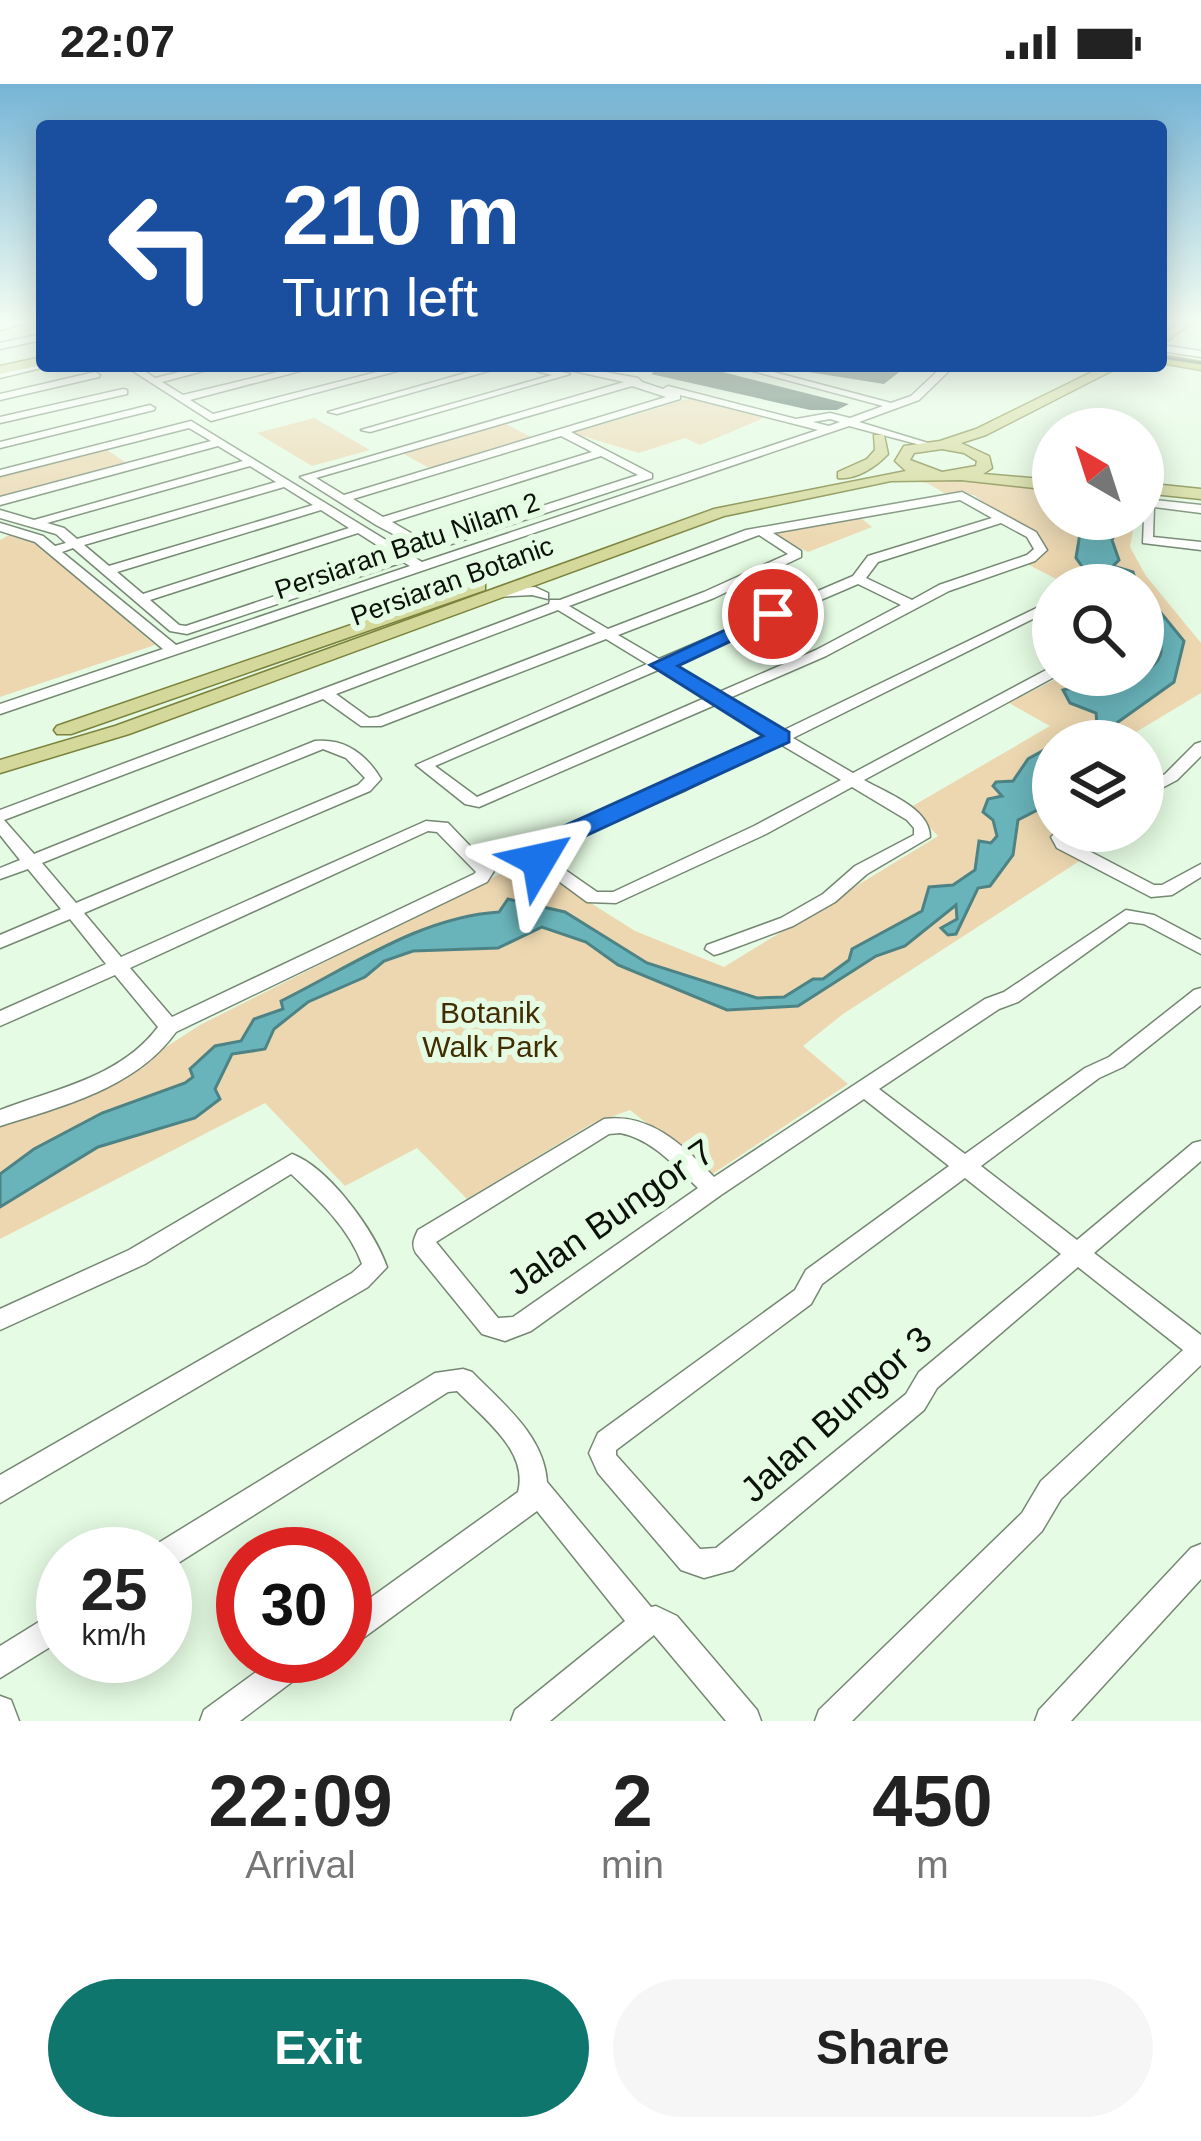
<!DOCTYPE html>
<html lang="en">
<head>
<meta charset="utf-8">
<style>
	body { margin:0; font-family:Arial,sans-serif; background:#f6f6f6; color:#222; height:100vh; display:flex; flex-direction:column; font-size:45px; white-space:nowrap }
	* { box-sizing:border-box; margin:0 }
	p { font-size:39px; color:#767676 }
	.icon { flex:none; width:66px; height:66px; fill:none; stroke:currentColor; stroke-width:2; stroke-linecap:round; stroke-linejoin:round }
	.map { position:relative; height:1637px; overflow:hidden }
	.side { display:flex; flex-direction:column; background:#fff; flex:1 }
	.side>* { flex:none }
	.guide { position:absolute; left:36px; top:36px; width:1131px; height:252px; border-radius:12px; box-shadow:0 6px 30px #0003; background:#1a4fa0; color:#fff; overflow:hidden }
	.needle { width:78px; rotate:321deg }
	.buttons { position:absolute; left:1032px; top:324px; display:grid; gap:24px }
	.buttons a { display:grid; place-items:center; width:132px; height:132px; border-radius:50%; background:#fff; box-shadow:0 6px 30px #0003; font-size:60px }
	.speed { position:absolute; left:36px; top:1443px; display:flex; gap:24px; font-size:60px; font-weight:700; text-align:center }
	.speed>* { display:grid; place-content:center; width:156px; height:156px; border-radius:50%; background:#fff; box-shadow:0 6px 30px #0003; line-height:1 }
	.speed small { font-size:30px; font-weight:400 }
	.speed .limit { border:18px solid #d22; background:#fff; color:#111 }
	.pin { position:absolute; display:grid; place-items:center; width:102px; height:102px; color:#fff; margin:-51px; border:6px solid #fff; border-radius:50%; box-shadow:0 3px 12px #0007 }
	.me { position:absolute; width:132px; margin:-66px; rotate:54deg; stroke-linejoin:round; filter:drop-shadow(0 0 9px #0008) }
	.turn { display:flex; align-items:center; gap:42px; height:252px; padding:0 48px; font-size:54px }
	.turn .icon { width:156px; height:156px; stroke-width:2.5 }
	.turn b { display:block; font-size:84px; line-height:102px }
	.eta { display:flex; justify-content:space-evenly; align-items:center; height:204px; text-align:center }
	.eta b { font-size:72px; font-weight:700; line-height:84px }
	.primary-button { display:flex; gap:24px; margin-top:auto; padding:24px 48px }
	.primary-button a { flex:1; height:138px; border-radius:72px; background:#0f766e; color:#fff; font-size:48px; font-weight:700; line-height:138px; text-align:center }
	.primary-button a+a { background:#f6f6f6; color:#222 }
	.status { display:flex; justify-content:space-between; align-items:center; height:84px; padding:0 60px; background:#fff; direction:ltr }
	.status svg { height:33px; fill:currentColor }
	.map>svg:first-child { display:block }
	.green { fill:#ecd7b0 }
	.water { fill:#69b4ba; stroke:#4d8385; stroke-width:3 }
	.building { fill:#39584e }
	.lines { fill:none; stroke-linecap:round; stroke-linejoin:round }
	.minor-casing { stroke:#748872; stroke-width:3 }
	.major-casing { stroke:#7b823c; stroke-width:3 }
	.highway-casing { stroke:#7b823c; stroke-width:3 }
	.minor { fill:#fff; fill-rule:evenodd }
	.major { fill:#d4d89a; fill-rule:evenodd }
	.highway { fill:#b7be57; fill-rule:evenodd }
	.tram { stroke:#404a3f; stroke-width:3 }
	.route { fill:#1a73e8; stroke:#114b97; stroke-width:3 }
	.labels { text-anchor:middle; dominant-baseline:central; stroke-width:12; stroke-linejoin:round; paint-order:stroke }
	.far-street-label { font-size:27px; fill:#0b120a; stroke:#e5fbe3 }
	.park-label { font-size:30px; fill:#402d01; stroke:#e5fbe3 }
	.near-street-label { font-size:36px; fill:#0b120a; stroke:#e5fbe3 }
</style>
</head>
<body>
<div class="status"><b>22:07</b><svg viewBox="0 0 49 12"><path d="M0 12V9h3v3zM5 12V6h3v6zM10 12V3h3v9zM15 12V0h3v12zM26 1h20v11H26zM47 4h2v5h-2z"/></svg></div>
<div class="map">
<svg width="1201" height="1637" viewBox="0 0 1201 1637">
	<rect width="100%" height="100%" fill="#e5fbe3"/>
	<g class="green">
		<path d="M691 314 764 334 700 361 685 354 639 369 573 349Z"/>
		<path d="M314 334 370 366 312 382 257 349Z"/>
		<path d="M504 339 533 354 431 385 402 369Z"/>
		<path d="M104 364 128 380 0 413V393L6 389Z"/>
		<path d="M930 392 1053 403V435H1135L1130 463 1146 492 1201 559V609L1121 657H1053V747H1063L1051 756 1081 776 843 930 803 962 848 1000 711 1091 630 1026 591 1040 467 1115 417 1064 345 1102 265 1019 0 1155V1043L93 1010 200 941 498 791 532 782 635 847 724 883 938 752 911 723 1050 642 1009 619 1064 591H1143V501H1068L1027 480 1047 463 974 411 944 409 929 400 899 393Z"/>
		<path d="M857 431 872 443 808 468 772 450Z"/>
		<path d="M15 448 38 460 155 561 0 613V456Z"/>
	</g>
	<g class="water">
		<path d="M1063 435H1123L1112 456 1119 476 1113 482 1133 488 1137 501C1108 501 1092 499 1076 474L1080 449Z"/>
		<path d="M1143 507 1184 557 1174 598 1097 653 1062 657 1087 651 1097 641 1096 629 1070 619 1063 606C1087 599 1172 598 1160 558 1153 536 1143 532 1143 507Z"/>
		<path d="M1053 661V718L1018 736 1013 771 990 802 978 804 956 850 948 851 941 844 957 835 956 821 905 862 876 872 798 922 727 926 618 881 586 858 542 843 498 864 413 867 384 877 365 893 308 918 274 945 265 965 232 970 215 1005 220 1015 195 1034 98 1063 0 1123V1090L34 1065 102 1029 185 999 193 993 190 985 215 962 241 957 254 935 283 925 281 917C350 883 420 833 499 828L508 815 565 828 647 879 757 914 784 913 813 895H823L849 876 852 865 922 827 929 803 953 801 975 786 979 757 991 759 997 752 993 736 983 728 988 715 1002 712 993 702 996 698 1013 697 1028 675Z"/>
	</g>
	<g class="building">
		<path d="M662 282H699L849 320 837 326H810L651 290Z"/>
		<path d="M803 282H907L884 300 802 287Z"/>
	</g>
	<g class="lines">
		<g class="minor-casing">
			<g id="minor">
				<path d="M23 236H40L0 246V240Z"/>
				<path d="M42 250V256L0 265V259Z"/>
				<path d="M1161 261 1201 267V273L1161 267Z"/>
				<path d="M42 278 45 283 0 294V288Z"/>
				<path d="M125 282H137L155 294 204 282H222L162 298 183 311 302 282H319L190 316 213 330 400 282H416L211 337Z"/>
				<path d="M490 282H506L337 330 328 328Z"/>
				<path d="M517 282H537L570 290 370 348 361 346 552 291Z"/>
				<path d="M551 282H572L638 294 642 298 663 305 668 302 796 335 830 329 850 334 883 322 734 282H751L891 319 911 312 943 282H954L919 316 859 338 928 359V363L849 342 0 630V620L163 565 35 458 0 447V439L43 452 55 462 66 459 56 450 0 434V426L34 436 243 377 218 362 0 421V413L211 357 189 344 0 392V386L191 337 422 478 818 346 680 311V315L571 348 652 390V394L427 468 376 441 300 393 624 298ZM632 302 666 313 344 411 316 394ZM830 335 840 338 829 342 813 338ZM561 352 592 368 383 433 353 415ZM601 372 638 391 428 459 392 438ZM250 382 276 398 77 455 64 444 47 439ZM284 403 313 421 109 482 84 461ZM321 426 349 444 143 510 117 488ZM358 449 394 472 186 542 179 541 150 516ZM73 464 170 547 187 550 403 478 410 482 176 561 62 468Z"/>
				<path d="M95 288 100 291 99 293 0 316V310Z"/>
				<path d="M123 305 127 306V310L0 339V333Z"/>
				<path d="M150 321 155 324 154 326 0 364V358Z"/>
				<path d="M962 408 1036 448 1047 466 1035 477 949 507 826 572 727 615 782 647 1053 516V525L793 654 853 689 1048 585 1053 584V591H1058L864 696C886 709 930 724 930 753L867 790 835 818 793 842 721 869 714 871 705 865 707 861 781 834 823 810 855 782 914 751V744L907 736 852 703 766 750 616 819 587 818 530 776 536 758 674 700 769 653 715 621 479 723 465 720 416 681 647 580 606 555 381 642H361L323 615 4 736 34 770 315 657C345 654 366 670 381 695L370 707 84 829 121 873 426 737 448 739 494 787 487 798 176 948C136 1004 63 1022 0 1042V1026C55 1005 121 993 158 943L115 891 0 942V927L106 880 70 835 0 864V851L61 825 28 785 0 795V784L20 776 0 751V726L549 520 550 516H560L746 446ZM960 416 992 434 868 472 853 492 659 575 618 551 714 514 801 473V467L773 449ZM1001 439 1027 453 1034 465 1027 471 939 501 912 516 866 494 878 478ZM759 451 788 470 704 508 608 545 569 522ZM858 500 901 521 816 566 717 609 669 581ZM558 526 596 549 378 633 369 634 336 610ZM658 586 705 614 477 713 435 682ZM780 660 841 696 754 742 613 808H597L548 774 550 765 686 706ZM323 665 346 674 365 694 358 701 76 819 42 779ZM428 747 437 748 476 788 474 790 172 933 130 884Z"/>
				<path d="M1145 409H1153L1155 416 1201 421V429L1154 423 1153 453 1201 458V466L1143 459Z"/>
				<path d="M535 503 548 509V515L532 511 497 513 490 509 497 505Z"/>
				<path d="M1201 658V672L1177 696 1143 714V702L1165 690 1195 660Z"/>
				<path d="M1057 747H1077L1068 755 1070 757 1154 801H1162L1201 780V793L1172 811 1151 813 1057 764 1051 753Z"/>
				<path d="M1126 826 1154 831 1201 856V870L1144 840 1129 838 1018 918 999 925 879 1005 965 1070 1085 984 1109 973 1194 906 1201 904V921L1123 983 1099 994 981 1082 1077 1156 1193 1059 1201 1057V1077L1094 1169 1201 1251V1281L1061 1415 1042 1447 852 1637H815L819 1626 1022 1429 1041 1397 1183 1266 1078 1183 937 1304 924 1326 733 1486 704 1494 681 1486 598 1389 589 1369 598 1349 795 1206 806 1186 949 1082 864 1015 721 1111 531 1247 505 1257 482 1250 416 1169C411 1160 414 1155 418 1146L604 1035C652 1029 683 1062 714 1093L985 915 1004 908ZM620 1049C652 1055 675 1082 698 1104L513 1233 498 1234 436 1158 609 1050ZM965 1094 1061 1170 919 1288 906 1310 716 1464 700 1465 616 1371V1366L811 1220 822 1200Z"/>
				<path d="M292 1070C329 1084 374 1146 387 1183L368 1203 0 1419V1391L352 1189 362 1180C349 1144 318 1115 291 1090L145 1180 0 1246V1225L129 1166Z"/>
				<path d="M463 1285 472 1288C502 1319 544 1351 547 1398L651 1523 656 1522 677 1532 757 1626 761 1637H726L654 1551 550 1637H511L515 1626 625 1537 537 1427 355 1560 345 1565V1532L518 1408C529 1367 483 1334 457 1307L448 1308 175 1481 165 1485V1470H151L155 1461 435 1289Z"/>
				<path d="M1201 1460V1495L1071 1637H1035L1039 1626 1191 1464Z"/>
				<path d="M63 1523V1555L0 1594V1562Z"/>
				<path d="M278 1572H318L313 1582 240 1637H200L204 1626Z"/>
				<path d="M0 1612 11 1616 19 1637H0Z"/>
			</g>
		</g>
		<g class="major-casing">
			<g id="major">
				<path d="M1183 236H1196L1161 261V251Z"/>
				<path d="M42 273V281L0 290V282Z"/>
				<path d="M1104 282H1121L986 351 961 359 989 372 992 384 983 390 1053 396V406L961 396 891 397 724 432 129 650 0 689V676L115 642 714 425 906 387 895 377 904 362 940 357 976 345ZM942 365 964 369 977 377 976 382 942 388 910 376 914 369Z"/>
				<path d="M874 351H884L888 370C876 383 856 396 838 394V388L867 375 875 366Z"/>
				<path d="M1143 399 1201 405V415L1143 409Z"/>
				<path d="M479 497 485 498V506L71 650H57L54 646 57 642Z"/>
			</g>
		</g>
		<g class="highway-casing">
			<path id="highway" d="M1161 271 1201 278V286L1161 279Z"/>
		</g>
		<use href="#minor" class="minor"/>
		<use href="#major" class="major"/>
		<use href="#highway" class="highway"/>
		<path class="tram" d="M1161 273 1201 279"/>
	</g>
	<linearGradient id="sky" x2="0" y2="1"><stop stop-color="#75b4d6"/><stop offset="0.51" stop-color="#f3fdf2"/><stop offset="1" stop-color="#f3fdf2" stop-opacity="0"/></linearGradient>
	<rect width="1201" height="465" fill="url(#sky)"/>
	<path class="route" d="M773 524 780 525V534L678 582 789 648V658L555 766 549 781H530L526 776 533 756 763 652 650 581Z"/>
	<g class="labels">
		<g class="far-street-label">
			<text transform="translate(407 462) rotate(-19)">Persiaran Batu Nilam 2</text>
			<text transform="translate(452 497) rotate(-20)">Persiaran Botanic</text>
		</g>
		<g class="park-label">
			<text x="490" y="928">Botanik<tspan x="490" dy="34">Walk Park</tspan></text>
		</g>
		<g class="near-street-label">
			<text transform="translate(610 1133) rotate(-35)">Jalan Bungor 7</text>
			<text transform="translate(836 1330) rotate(-42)">Jalan Bungor 3</text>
		</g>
	</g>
</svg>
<div class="buttons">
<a><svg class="needle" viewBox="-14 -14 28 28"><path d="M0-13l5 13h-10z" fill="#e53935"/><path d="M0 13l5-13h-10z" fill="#767676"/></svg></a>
<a><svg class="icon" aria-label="search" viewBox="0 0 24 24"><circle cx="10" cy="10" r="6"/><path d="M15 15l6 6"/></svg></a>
<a><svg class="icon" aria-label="layers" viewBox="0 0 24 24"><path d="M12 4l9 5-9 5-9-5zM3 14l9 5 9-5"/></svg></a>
</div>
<div class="speed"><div>25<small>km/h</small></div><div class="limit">30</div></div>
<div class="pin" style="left:773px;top:530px;background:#d93025"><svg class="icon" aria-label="arrive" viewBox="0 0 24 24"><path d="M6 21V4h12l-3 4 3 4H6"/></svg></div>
<svg class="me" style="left:539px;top:776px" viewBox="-20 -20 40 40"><path d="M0-17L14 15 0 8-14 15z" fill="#1a73e8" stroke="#fff" stroke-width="4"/></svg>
<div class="guide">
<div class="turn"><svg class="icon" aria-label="left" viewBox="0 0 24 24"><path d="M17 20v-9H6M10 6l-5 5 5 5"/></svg><div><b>210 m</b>Turn left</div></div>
</div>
</div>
<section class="side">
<div class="eta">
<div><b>22:09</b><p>Arrival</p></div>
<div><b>2</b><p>min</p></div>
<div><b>450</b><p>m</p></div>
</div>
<div class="primary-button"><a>Exit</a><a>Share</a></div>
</section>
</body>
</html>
